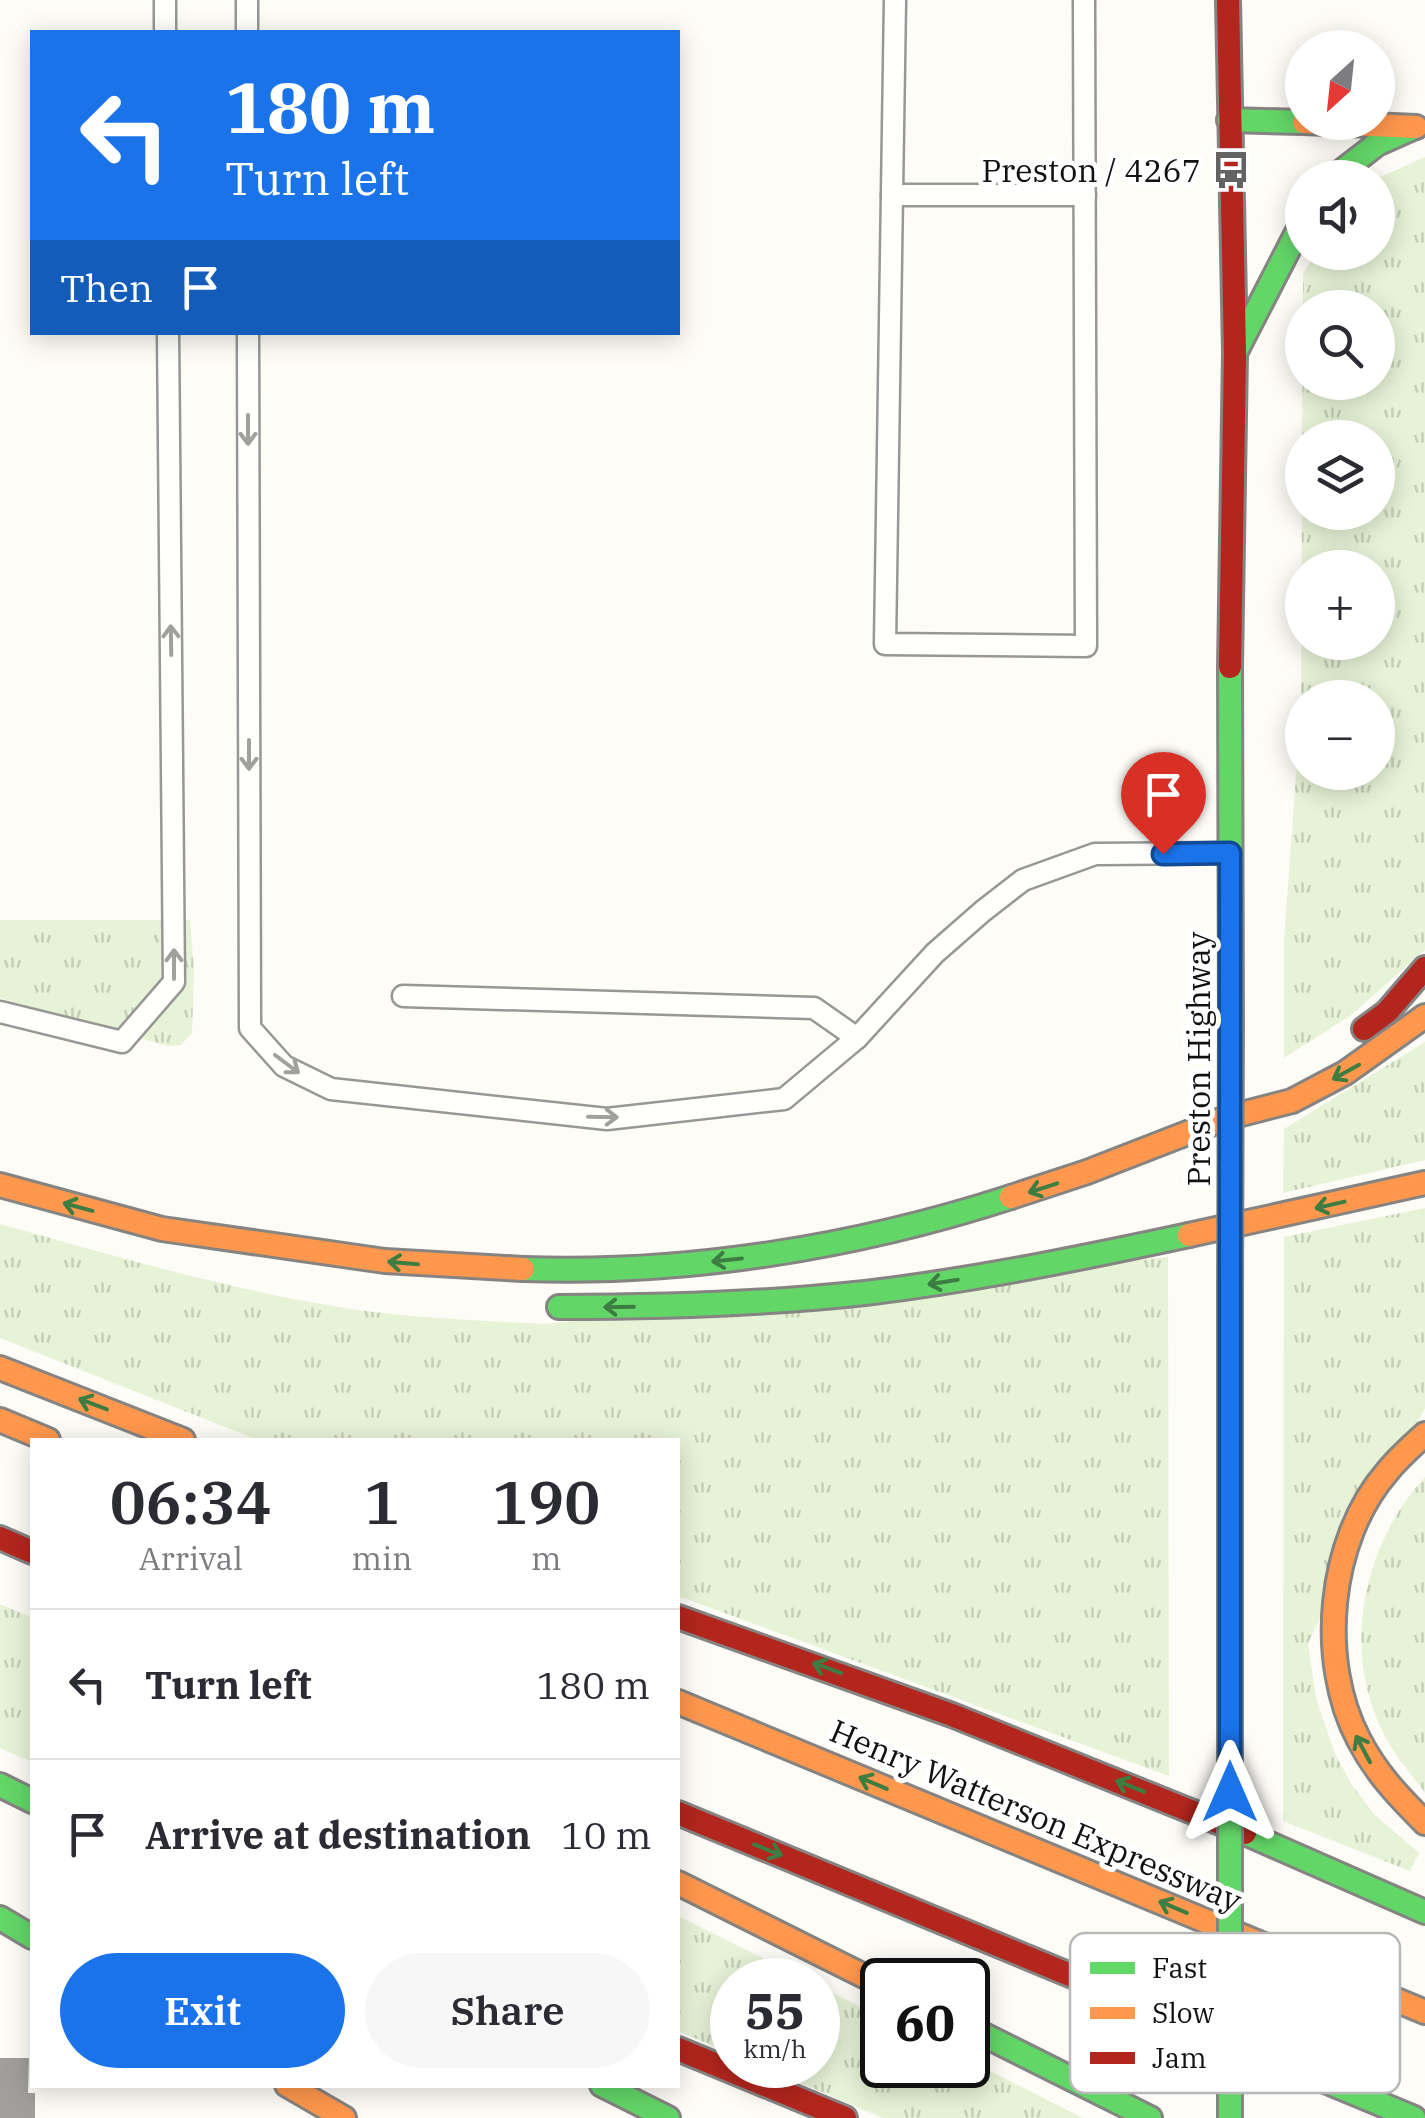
<!DOCTYPE html>
<html lang="en">
<head>
<meta charset="utf-8">
<style>
	body { margin:0; font-family:"IBM Plex Serif",serif; background:#f7f7f7; color:#2b2b33; height:100vh; display:flex; flex-direction:column; font-size:38px; white-space:nowrap }
	* { box-sizing:border-box; margin:0 }
	p { font-size:32px; color:#7c7c81 }
	.icon { flex:none; width:55px; height:55px; fill:none; stroke:currentColor; stroke-width:2; stroke-linecap:round; stroke-linejoin:round }
	.map { position:relative; flex:1; overflow:hidden }
	.details { position:absolute; left:30px; top:1438px; width:650px; height:650px; display:flex; flex-direction:column; background:#fff; border-radius:0px; box-shadow:0 5px 25px #0003 }
	.details>* { flex:none }
	.banner { position:absolute; left:30px; top:30px; width:650px; height:305px; border-radius:0px; box-shadow:0 5px 25px #0003; background:#1a73e8; color:#fff; overflow:hidden }
	.needle { width:65px; rotate:207deg }
	.controls { position:absolute; left:1285px; top:30px; display:grid; gap:20px }
	.controls a { display:grid; place-items:center; width:110px; height:110px; border-radius:50%; background:#fff; box-shadow:0 5px 25px #0003; font-size:50px }
	.speed { position:absolute; left:710px; top:1958px; display:flex; gap:20px; font-size:50px; font-weight:700; text-align:center }
	.speed>* { display:grid; place-content:center; width:130px; height:130px; border-radius:50%; background:#fff; box-shadow:0 5px 25px #0003; line-height:1 }
	.speed small { font-size:25px; font-weight:400 }
	.speed .limit { border:5px solid #111; border-radius:15px; background:#fff; color:#111 }
	.pin { position:absolute; display:grid; place-items:center; width:85px; height:85px; color:#fff; margin:-102px -42px; border-radius:50% 50% 50% 0; rotate:-45deg; box-shadow:0 0 10px #0007 }
	.pin .icon { rotate:45deg }
	.me { position:absolute; width:110px; margin:-55px; rotate:0deg; stroke-linejoin:round; filter:drop-shadow(0 0 8px #0008) }
	.turn { display:flex; align-items:center; gap:35px; height:210px; padding:0 30px; font-size:45px }
	.turn .icon { width:130px; height:130px; stroke-width:2.5 }
	.turn b { display:block; font-size:70px; line-height:85px }
	.then { display:flex; align-items:center; height:95px; padding:0 30px; background:#0003; gap:20px; font-size:38px }
	.eta { display:flex; justify-content:space-evenly; align-items:center; height:170px; text-align:center }
	.eta b { font-size:60px; font-weight:600; line-height:70px }
	.action { display:flex; gap:20px; margin-top:auto; padding:20px 30px }
	.action a { flex:1; height:115px; border-radius:60px; background:#1a73e8; color:#fff; font-size:40px; font-weight:600; line-height:115px; text-align:center }
	.action a+a { background:#f7f7f7; color:#2b2b33 }
	ul { padding:0; list-style:none }
	li { display:flex; align-items:center; gap:30px; height:150px; padding:0 30px; border-top:2px solid #e1e1e2 }
	li div { flex:1 }
	li b { display:block; font-size:38px }
	li em { font-style:normal }
	.map>svg:first-child { display:block }
	.grass { fill:url(#grass-tufts); fill-rule:evenodd }
	.building { fill:#a19f9c }
	.lines { fill:none; stroke-linecap:round; stroke-linejoin:round }
	.lane-casing { stroke:#979795; stroke-width:25 }
	.fast-casing { stroke:#858482; stroke-width:28 }
	.slow-casing { stroke:#858482; stroke-width:28 }
	.jam-casing { stroke:#858482; stroke-width:28 }
	.lane { stroke:#fffffe; stroke-width:20 }
	.fast { stroke:#63d668; stroke-width:22 }
	.slow { stroke:#ff974d; stroke-width:22 }
	.jam { stroke:#b3261e; stroke-width:22 }
	.fast-bridge-casing { stroke:#858482; stroke-width:28; stroke-linecap:butt }
	.fast-bridge { stroke:#63d668; stroke-width:22 }
	.oneway { stroke:#a0a09f }
	.oneway2 { stroke:#3e7d41 }
	.route-casing { stroke:#114b97; stroke-width:25 }
	.route { stroke:#1a73e8; stroke-width:18 }
	.labels { text-anchor:middle; dominant-baseline:central; stroke-width:10; stroke-linejoin:round; paint-order:stroke }
	.poi-label { font-size:32px; fill:#111; stroke:#fff; text-anchor:end }
	.street-label { font-size:32px; fill:#111; stroke:#fff }
	.key { fill:#fff; stroke:#b8b8b8; stroke-width:2.5 }
	.key-label { font-size:28px; fill:#111 }
</style>
</head>
<body>
<div class="map">
<svg width="1425" height="2118" viewBox="0 0 1425 2118">
	<defs>
		<pattern id="grass-tufts" width="24" height="20" patternUnits="userSpaceOnUse" patternTransform="scale(2.5)"><rect width="24" height="20" fill="#e7f3d7"/><path d="M3 7l-1-3M5 7V3M7 7l1-3M15 17l-1-3M17 17v-4M19 17l1-3" fill="none" stroke="#c5cfb8"/></pattern>
	</defs>
	<rect width="100%" height="100%" fill="#fdfcf7"/>
	<g class="grass">
		<path d="M1425 157V950L1351 1015 1284 1058V940L1301 708 1303 274 1315 253 1378 252V178ZM1302 308H1378V382H1302ZM1302 438H1378V512H1302ZM1302 568H1378V642H1302ZM1302 698H1378V772H1302Z"/>
		<path d="M0 920H190L194 971 192 1033 181 1045 168 1046 0 998Z"/>
		<path d="M1425 1042V1160L1283 1193 1284 1129Z"/>
		<path d="M1425 1208V1408L1308 1643 1316 1698 1335 1754 1352 1785 1374 1814 1419 1853 1410 1871 1283 1821 1284 1237Z"/>
		<path d="M0 1224C110 1255 220 1287 333 1306 402 1318 474 1320 545 1324L1168 1257 1169 1776 678 1596V1440H258L0 1338Z"/>
		<path d="M1425 1477V1793C1412 1775 1395 1756 1385 1736 1340 1652 1363 1544 1425 1477Z"/>
		<path d="M0 1604 32 1618V1762L0 1748Z"/>
		<path d="M678 1916 807 1980H732V2054L678 2031Z"/>
		<path d="M818 1985 882 2018V2065H968V2060L1083 2118H883L758 2065H818Z"/>
	</g>
	<path class="building" d="M0 2058H29L28 2093H35V2118H0Z"/>
	<g class="lines">
		<g class="lane-casing">
			<g id="lane">
				<path d="M165 0V32"/>
				<path d="M247 0V32"/>
				<path d="M895 0 885 644 1086 646 1084 0"/>
				<path d="M892 195H1085"/>
				<path d="M248 332 250 1028 284 1066 331 1089 607 1119 784 1099 857 1038 935 953 983 911 1023 880 1095 854 1227 853"/>
				<path d="M403 996 814 1008 857 1038"/>
				<path d="M0 1012 122 1042 174 982 168 332"/>
			</g>
		</g>
		<g class="fast-casing">
			<g id="fast">
				<path d="M1229 120 1302 122"/>
				<path d="M1333 178 1377 144 1415 127"/>
				<path d="M1235 353 1302 223"/>
				<path d="M1230 667 1231 1024"/>
				<path d="M523 1269C686 1275 857 1247 1011 1197"/>
				<path d="M559 1307C661 1307 763 1304 865 1293 974 1280 1082 1258 1189 1235"/>
				<path d="M0 1785 32 1801"/>
				<path d="M1245 1833 1425 1912"/>
				<path d="M0 1918 32 1937"/>
				<path d="M1138 2003 1414 2118"/>
				<path d="M968 2027 1150 2118"/>
				<path d="M602 2085 668 2118"/>
			</g>
		</g>
		<g class="slow-casing">
			<g id="slow">
				<path d="M1304 122 1416 127"/>
				<path d="M0 1185 162 1229 385 1261 523 1269"/>
				<path d="M1011 1197 1087 1172 1226 1118 1292 1101 1345 1073 1425 1016"/>
				<path d="M1189 1235 1425 1183"/>
				<path d="M1230 1290V1755"/>
				<path d="M0 1368 183 1440"/>
				<path d="M0 1420 48 1440"/>
				<path d="M1425 1434C1412 1446 1398 1458 1387 1472 1328 1540 1317 1661 1359 1740 1376 1773 1399 1797 1425 1823"/>
				<path d="M678 1702 1425 2012"/>
				<path d="M678 1883 882 1985"/>
				<path d="M287 2085 344 2118"/>
			</g>
		</g>
		<g class="jam-casing">
			<g id="jam">
				<path d="M1228 0 1235 353 1230 667"/>
				<path d="M1364 1029 1387 1012 1425 968"/>
				<path d="M0 1538 32 1552"/>
				<path d="M678 1617 952 1715 1245 1833"/>
				<path d="M678 1813 1138 2003"/>
				<path d="M678 2049 845 2118"/>
			</g>
		</g>
		<use href="#lane" class="lane"/>
		<use href="#fast" class="fast"/>
		<use href="#slow" class="slow"/>
		<use href="#jam" class="jam"/>
		<g class="fast-bridge-casing">
			<g id="fast-bridge">
				<path d="M1230 1290 1231 1024"/>
				<path d="M1230 1755V2118"/>
			</g>
		</g>
		<use href="#fast-bridge" class="fast-bridge"/>
	</g>
	<defs><path id="oneway-shaft" d="M-6 0H5M1.5-3L5.5 0L1.5 3" fill="none" stroke-width="1.6" stroke-linecap="round" stroke-linejoin="round" transform="scale(2.5)"/></defs>
	<g class="oneway">
		<use href="#oneway-shaft" transform="translate(248 430) rotate(90)"/>
		<use href="#oneway-shaft" transform="translate(171 640) rotate(-91)"/>
		<use href="#oneway-shaft" transform="translate(249 755) rotate(90)"/>
		<use href="#oneway-shaft" transform="translate(174 964) rotate(-90)"/>
		<use href="#oneway-shaft" transform="translate(287 1064) rotate(37)"/>
		<use href="#oneway-shaft" transform="translate(603 1117) rotate(1)"/>
	</g>
	<g class="oneway2">
		<use href="#oneway-shaft" transform="translate(1346 1072) rotate(151)"/>
		<use href="#oneway-shaft" transform="translate(1043 1188) rotate(162)"/>
		<use href="#oneway-shaft" transform="translate(1330 1205) rotate(167)"/>
		<use href="#oneway-shaft" transform="translate(78 1207) rotate(-165)"/>
		<use href="#oneway-shaft" transform="translate(727 1260) rotate(174)"/>
		<use href="#oneway-shaft" transform="translate(403 1263) rotate(-175)"/>
		<use href="#oneway-shaft" transform="translate(943 1282) rotate(171)"/>
		<use href="#oneway-shaft" transform="translate(619 1307) rotate(179)"/>
		<use href="#oneway-shaft" transform="translate(93 1404) rotate(-159)"/>
		<use href="#oneway-shaft" transform="translate(827 1668) rotate(-160)"/>
		<use href="#oneway-shaft" transform="translate(1363 1749) rotate(-118)"/>
		<use href="#oneway-shaft" transform="translate(873 1783) rotate(-157)"/>
		<use href="#oneway-shaft" transform="translate(1130 1786) rotate(-158)"/>
		<use href="#oneway-shaft" transform="translate(768 1850) rotate(22)"/>
		<use href="#oneway-shaft" transform="translate(1173 1907) rotate(-157)"/>
	</g>
	<g class="lines">
		<g class="route-casing">
			<path id="route" d="M1163 854 1230 853V1792"/>
		</g>
		<use href="#route" class="route"/>
	</g>
	<defs>
		<g id="bus-bare" transform="scale(3)"><path d="M-5-6H5V4H4V6H2V4H-2V6H-4V4H-5ZM-3.5-4V0h7V-4ZM-3.5 1.2v1.5H-2V1.2ZM2 1.2v1.5H3.5V1.2Z" fill="#646362" stroke="#fff" stroke-width="2.5" paint-order="stroke"/></g>
	</defs>
	<g fill-rule="evenodd">
		<use href="#bus-bare" x="1231" y="170"/>
	</g>
	<g class="labels">
		<g class="poi-label">
			<text x="1201" y="170">Preston / 4267</text>
		</g>
		<g class="street-label">
			<text transform="translate(1198 1059) rotate(-90)">Preston Highway</text>
			<text transform="translate(1036 1815) rotate(23)">Henry Watterson Expressway</text>
		</g>
	</g>
	<rect x="1070" y="1933" width="330" height="160" rx="15" class="key"/>
	<rect x="1090" y="1962" width="45" height="12" fill="#63d668"/>
	<rect x="1090" y="2007" width="45" height="12" fill="#ff974d"/>
	<rect x="1090" y="2052" width="45" height="12" fill="#b3261e"/>
	<g class="key-label">
		<text x="1152" y="1978">Fast</text>
		<text x="1152" y="2023">Slow</text>
		<text x="1152" y="2068">Jam</text>
	</g>
</svg>
<div class="controls">
<a><svg class="needle" viewBox="-14 -14 28 28"><path d="M0-13l5 13h-10z" fill="#e53935"/><path d="M0 13l5-13h-10z" fill="#7c7c81"/></svg></a>
<a><svg class="icon" aria-label="sound" viewBox="0 0 24 24"><path d="M4 9h4l5-4v14l-5-4H4zM17 9q2 3 0 6"/></svg></a>
<a><svg class="icon" aria-label="search" viewBox="0 0 24 24"><circle cx="10" cy="10" r="6"/><path d="M15 15l6 6"/></svg></a>
<a><svg class="icon" aria-label="layers" viewBox="0 0 24 24"><path d="M12 4l9 5-9 5-9-5zM3 14l9 5 9-5"/></svg></a>
<a>+</a>
<a>−</a>
</div>
<div class="speed"><div>55<small>km/h</small></div><div class="limit">60</div></div>
<div class="pin" style="left:1163px;top:854px;background:#d93025"><svg class="icon" aria-label="arrive" viewBox="0 0 24 24"><path d="M6 21V4h12l-3 4 3 4H6"/></svg></div>
<svg class="me" style="left:1230px;top:1792px" viewBox="-20 -20 40 40"><path d="M0-17L14 15 0 8-14 15z" fill="#1a73e8" stroke="#fff" stroke-width="4"/></svg>
<div class="banner">
<div class="turn"><svg class="icon" aria-label="left" viewBox="0 0 24 24"><path d="M17 20v-9H6M10 6l-5 5 5 5"/></svg><div><b>180 m</b>Turn left</div></div>
<div class="then">Then<svg class="icon" aria-label="arrive" viewBox="0 0 24 24"><path d="M6 21V4h12l-3 4 3 4H6"/></svg></div>
</div>
<section class="details">
<div class="eta">
<div><b>06:34</b><p>Arrival</p></div>
<div><b>1</b><p>min</p></div>
<div><b>190</b><p>m</p></div>
</div>
<ul>
<li><svg class="icon" aria-label="left" viewBox="0 0 24 24"><path d="M17 20v-9H6M10 6l-5 5 5 5"/></svg><div><b>Turn left</b></div><em>180 m</em></li>
<li><svg class="icon" aria-label="arrive" viewBox="0 0 24 24"><path d="M6 21V4h12l-3 4 3 4H6"/></svg><div><b>Arrive at destination</b></div><em>10 m</em></li>
</ul>
<div class="action"><a>Exit</a><a>Share</a></div>
</section>
</div>
</body>
</html>
